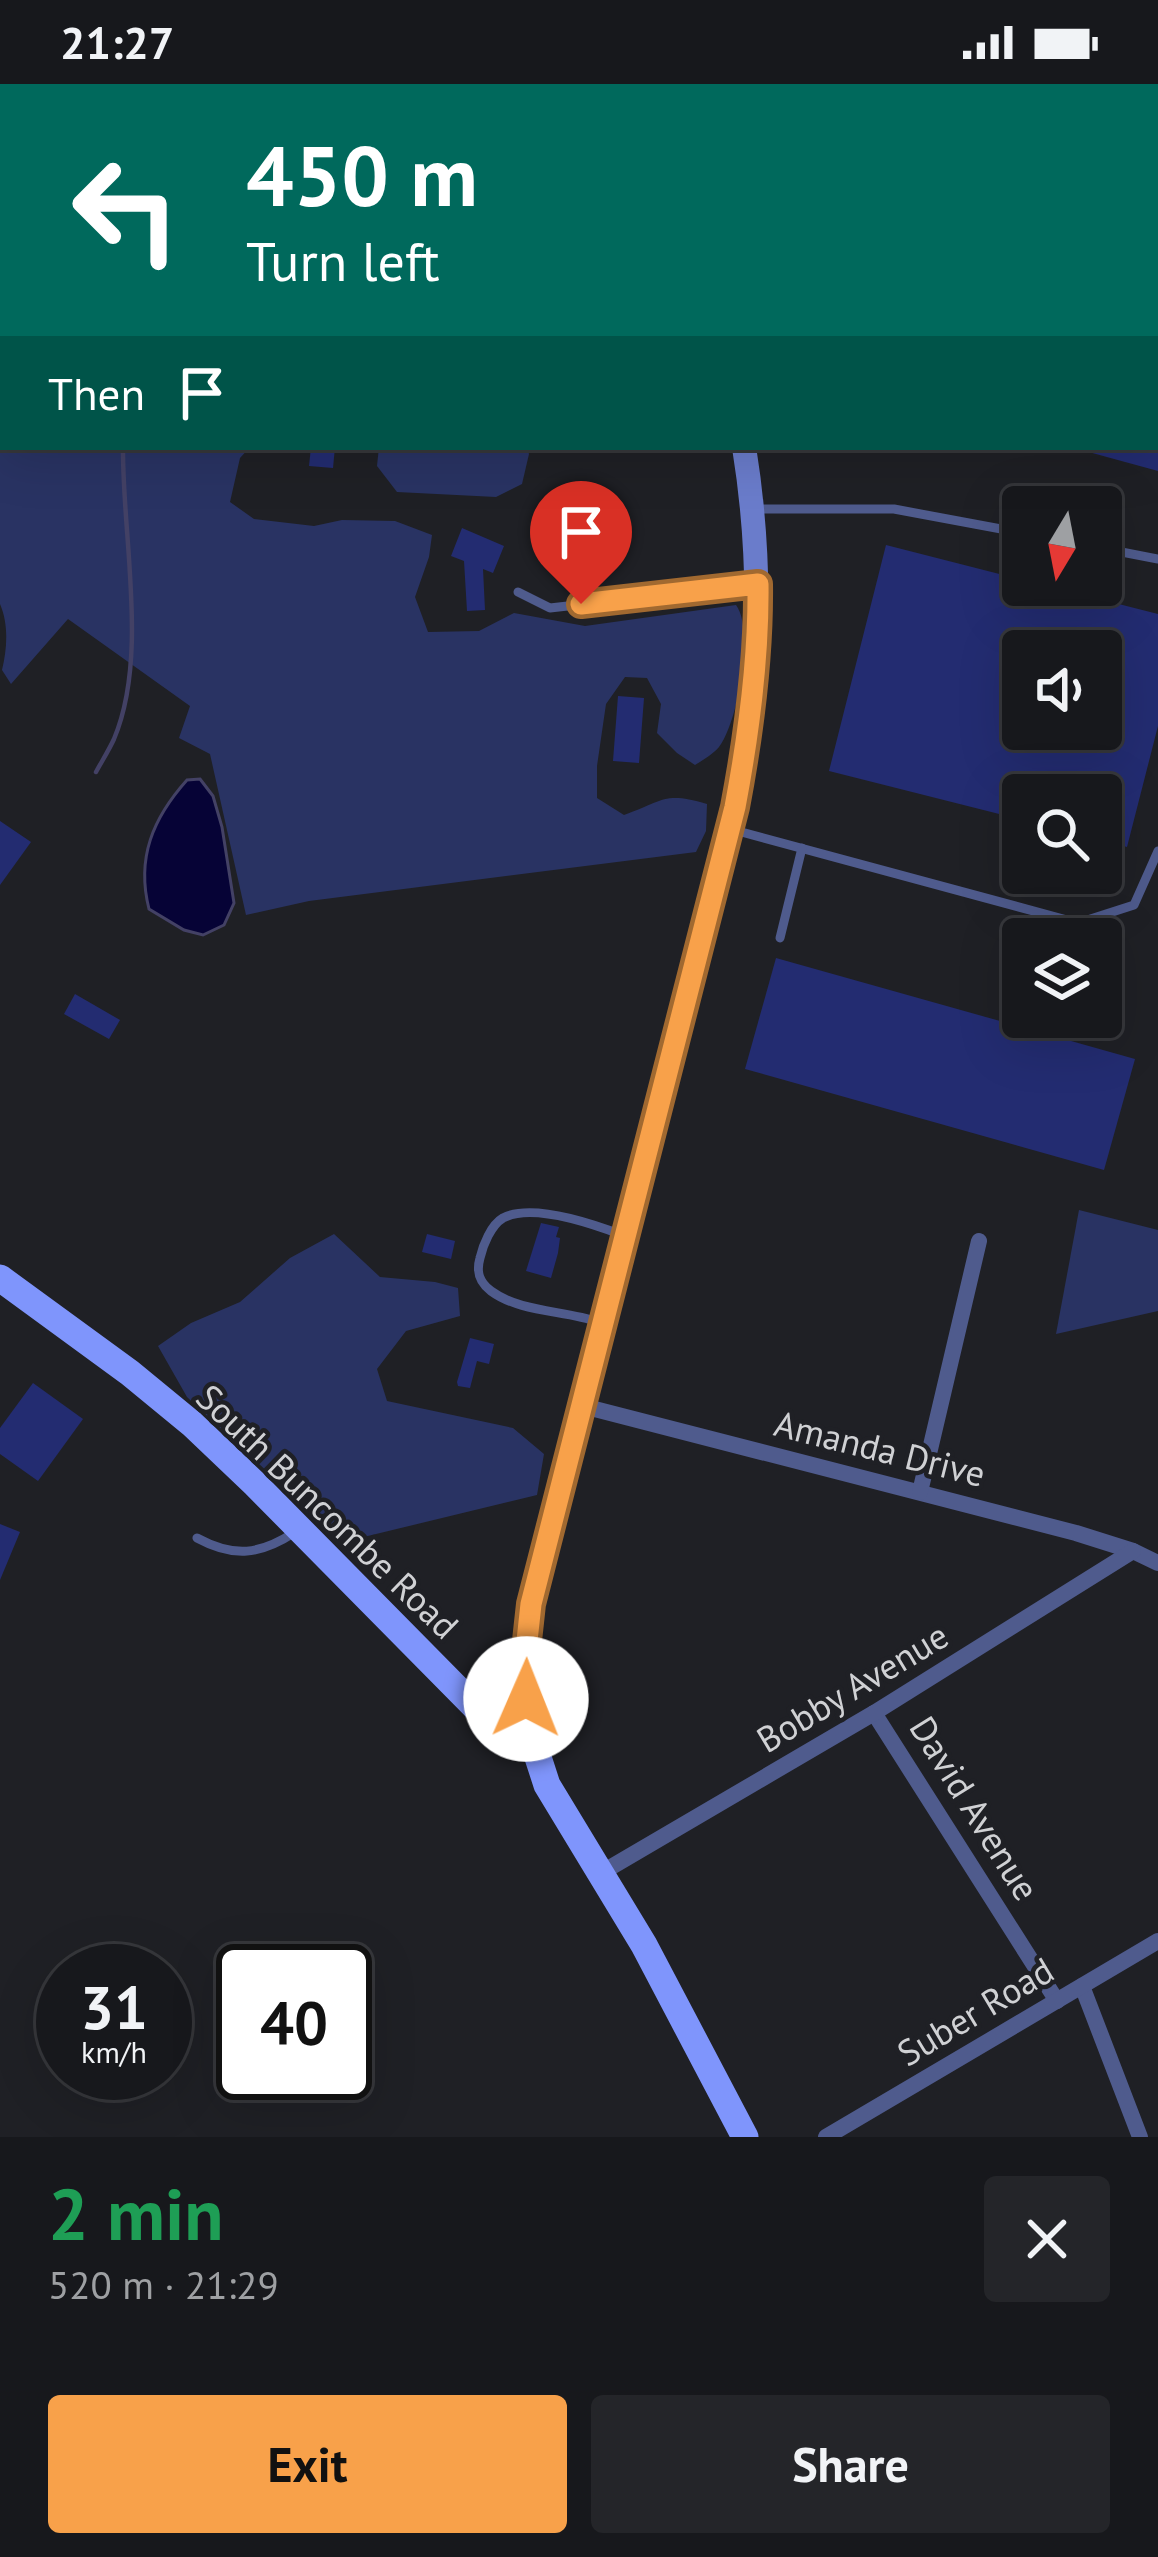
<!DOCTYPE html>
<html lang="en">
<head>
<meta charset="utf-8">
<style>
	body { margin:0; font-family:"PT Sans",sans-serif; background:#242529; color:#f1f3f6; height:100vh; display:flex; flex-direction:column; font-size:45px; white-space:nowrap }
	* { box-sizing:border-box; margin:0 }
	p { font-size:39px; color:#9ea0a3 }
	.icon { flex:none; width:66px; height:66px; fill:none; stroke:currentColor; stroke-width:2; stroke-linecap:round; stroke-linejoin:round }
	.map { position:relative; height:2053px; overflow:hidden }
	.sheet { display:flex; flex-direction:column; background:#17181c; flex:1 }
	.sheet>* { flex:none }
	.top-card { position:absolute; left:0px; top:0px; width:1158px; height:366px; box-shadow:0 12px 48px #0002,0 0 0 3px #36373b; background:#00695c; color:#fff; overflow:hidden }
	.needle { width:78px; rotate:190deg }
	.buttons { position:absolute; left:1002px; top:402px; display:grid; gap:24px }
	.buttons a { display:grid; place-items:center; width:120px; height:120px; border-radius:12px; background:#17181c; box-shadow:0 12px 48px #0002,0 0 0 3px #36373b; font-size:60px }
	.speed { position:absolute; left:36px; top:1860px; display:flex; gap:24px; font-size:60px; font-weight:700; text-align:center }
	.speed>* { display:grid; place-content:center; width:156px; height:156px; border-radius:50%; background:#17181c; box-shadow:0 12px 48px #0002,0 0 0 3px #36373b; line-height:1 }
	.speed small { font-size:30px; font-weight:400 }
	.speed .limit { border:6px solid #111; border-radius:18px; background:#fff; color:#111 }
	.pin { position:absolute; display:grid; place-items:center; width:102px; height:102px; color:#fff; margin:-123px -51px; border-radius:50% 50% 50% 0; rotate:-45deg; box-shadow:0 0 12px #0007 }
	.pin .icon { rotate:45deg }
	.me { position:absolute; width:132px; margin:-66px; rotate:1deg; stroke-linejoin:round; filter:drop-shadow(0 0 9px #0008) }
	.turn { display:flex; align-items:center; gap:42px; height:252px; padding:0 48px; font-size:54px }
	.turn .icon { width:156px; height:156px; stroke-width:2.5 }
	.turn b { display:block; font-size:84px; line-height:102px }
	.then { display:flex; align-items:center; height:114px; padding:0 48px; background:#0003; gap:24px; font-size:45px }
	.round { display:grid; place-items:center; flex:none; width:126px; height:126px; border-radius:12px; background:#242529 }
	.summary { display:flex; align-items:center; justify-content:space-between; height:204px; padding:0 48px }
	h1 { font-size:72px; font-weight:800; line-height:90px; color:#1e9e55 }
	.cta { display:flex; gap:24px; margin-top:auto; padding:24px 48px }
	.cta a { flex:1; height:138px; border-radius:12px; background:#f8a14a; color:#111; font-size:48px; font-weight:800; line-height:138px; text-align:center }
	.cta a+a { background:#242529; color:#f1f3f6 }
	.status { display:flex; justify-content:space-between; align-items:center; height:84px; padding:0 60px; background:#17181c; direction:ltr }
	.status svg { height:33px; fill:currentColor }
	.map>svg:first-child { display:block }
	.green { fill:#293363 }
	.water { fill:#060336; stroke:#434165; stroke-width:3 }
	.lines { fill:none; stroke-linecap:round; stroke-linejoin:round }
	.stream { stroke:#434165; stroke-width:4.5 }
	.building { fill:#232c71; fill-rule:evenodd }
	.lane { stroke:#4f5b8d; stroke-width:9 }
	.street { stroke:#4f5b8d; stroke-width:16 }
	.secondary { stroke:#6a7ccb; stroke-width:24 }
	.primary { stroke:#7f95fc; stroke-width:27 }
	.route-casing { stroke:#a16930; stroke-width:30 }
	.route { stroke:#f8a14a; stroke-width:21 }
	.labels { text-anchor:middle; dominant-baseline:central; stroke-width:9; stroke-linejoin:round; paint-order:stroke }
	.street-label { font-size:36px; fill:#d0d1d4; stroke:#1f2025 }
</style>
</head>
<body>
<div class="status"><b>21:27</b><svg viewBox="0 0 49 12"><path d="M0 12V9h3v3zM5 12V6h3v6zM10 12V3h3v9zM15 12V0h3v12zM26 1h20v11H26zM47 4h2v5h-2z"/></svg></div>
<div class="map">
<svg width="1158" height="2053" viewBox="0 0 1158 2053">
	<rect width="100%" height="100%" fill="#1f2025"/>
	<g class="green">
		<path d="M0 0H614L615 3H3V363H250L240 374 230 418 254 435 314 442 342 436 395 437 432 451 429 473 415 513 428 548 479 547 514 529 585 542 736 521C755 546 738 638 719 663 713 670 703 676 695 681L677 669 657 649 661 620 647 594 625 593 606 620 597 682V714L624 731C663 717 664 707 707 720L706 747 696 768 309 817 246 831 210 670 179 654 190 622 68 535 11 600 2 586C7 565 9 541 0 520Z"/>
		<path d="M379 363H527L529 370 522 400 496 413 397 408 377 382Z"/>
		<path d="M1079 1126 1158 1146V1227L1056 1250Z"/>
		<path d="M334 1150 380 1193 435 1198 458 1204 460 1232 406 1247 377 1285 387 1317 513 1344 544 1370 537 1411 343 1458 187 1313 158 1262 191 1239 240 1218 290 1174Z"/>
	</g>
	<path class="water" d="M200 695 213 712 222 743 234 819 224 841 203 851 184 846 149 825C136 774 153 734 187 696Z"/>
	<g class="lines">
		<g class="stream">
			<path d="M242 3 244 0"/>
			<path d="M0 325 3 326"/>
			<path d="M96 688C102 677 109 666 114 655 149 572 122 452 123 363"/>
		</g>
	</g>
	<g class="building">
		<path d="M311 363H335L333 384 309 382Z"/>
		<path d="M1086 363H1158V387L1085 367Z"/>
		<path d="M462 444 504 462 493 489 483 485 485 526 467 527 464 477 451 472Z"/>
		<path d="M886 461 1023 496V501H1044L1158 530V642L1127 763 1101 756V711H1023V736L829 687ZM1023 567H1101V645H1023Z"/>
		<path d="M618 612 644 614 639 679 613 677Z"/>
		<path d="M0 737 31 758 0 801Z"/>
		<path d="M776 874 1135 975 1104 1086 745 985Z"/>
		<path d="M75 910 120 936 109 955 64 930Z"/>
		<path d="M541 1139 559 1143 556 1153 560 1154 558 1169 551 1194 526 1187Z"/>
		<path d="M427 1150 455 1157 451 1175 422 1168Z"/>
		<path d="M470 1254 494 1260 489 1280 477 1277 470 1304 458 1302 457 1298Z"/>
		<path d="M33 1299 83 1335 38 1397 0 1370V1344Z"/>
		<path d="M0 1440 20 1448 0 1496Z"/>
	</g>
	<g class="lines">
		<g class="lane">
			<path d="M816 3 818 0"/>
			<path d="M922 3 923 0"/>
			<path d="M1053 3V0"/>
			<path d="M1155 130 1158 131"/>
			<path d="M755 425H894L1023 449"/>
			<path d="M1101 464 1158 475"/>
			<path d="M518 508 550 524 752 501"/>
			<path d="M734 746 1078 839 1134 821 1158 767"/>
			<path d="M780 854 802 764"/>
			<path d="M598 1238C565 1226 521 1229 491 1207 479 1198 476 1188 480 1174 483 1161 491 1141 503 1134 532 1119 593 1140 622 1151"/>
			<path d="M197 1454C234 1474 260 1471 295 1448"/>
		</g>
		<g class="street">
			<path d="M583 1322 1076 1449 1133 1467 1158 1479"/>
			<path d="M920 1408 979 1157"/>
			<path d="M874 1629 1057 1917"/>
			<path d="M601 1789 874 1629 1133 1467"/>
			<path d="M1082 1902 1140 2053"/>
			<path d="M826 2053 1158 1857"/>
		</g>
		<g class="secondary">
			<path d="M663 0 664 3"/>
			<path d="M534 1661C525 1611 525 1571 531 1520L735 723C759 600 764 487 744 363"/>
		</g>
		<path class="primary" d="M0 1194 130 1289 192 1340 255 1400 496 1644 534 1661 547 1701 644 1861 745 2053"/>
	</g>
	<g class="lines">
		<g class="route-casing">
			<path id="route" d="M526 1615V1566L531 1520 735 723C749 649 759 576 758 500L581 520"/>
		</g>
		<use href="#route" class="route"/>
	</g>
	<g class="labels">
		<g class="street-label">
			<text transform="translate(880 1364) rotate(14)">Amanda Drive</text>
			<text transform="translate(328 1427) rotate(44)">South Buncombe Road</text>
			<text transform="translate(852 1603) rotate(-31)">Bobby Avenue</text>
			<text transform="translate(975 1724) rotate(58)">David Avenue</text>
			<text transform="translate(975 1927) rotate(-31)">Suber Road</text>
		</g>
	</g>
</svg>
<div class="buttons">
<a><svg class="needle" viewBox="-14 -14 28 28"><path d="M0-13l5 13h-10z" fill="#e53935"/><path d="M0 13l5-13h-10z" fill="#9ea0a3"/></svg></a>
<a><svg class="icon" aria-label="sound" viewBox="0 0 24 24"><path d="M4 9h4l5-4v14l-5-4H4zM17 9q2 3 0 6"/></svg></a>
<a><svg class="icon" aria-label="search" viewBox="0 0 24 24"><circle cx="10" cy="10" r="6"/><path d="M15 15l6 6"/></svg></a>
<a><svg class="icon" aria-label="layers" viewBox="0 0 24 24"><path d="M12 4l9 5-9 5-9-5zM3 14l9 5 9-5"/></svg></a>
</div>
<div class="speed"><div>31<small>km/h</small></div><div class="limit">40</div></div>
<div class="pin" style="left:581px;top:520px;background:#d93025"><svg class="icon" aria-label="arrive" viewBox="0 0 24 24"><path d="M6 21V4h12l-3 4 3 4H6"/></svg></div>
<svg class="me" style="left:526px;top:1615px" viewBox="-20 -20 40 40"><circle r="19" fill="#fff"/><path d="M0-13L10 11 0 6-10 11z" fill="#f8a14a"/></svg>
<div class="top-card">
<div class="turn"><svg class="icon" aria-label="left" viewBox="0 0 24 24"><path d="M17 20v-9H6M10 6l-5 5 5 5"/></svg><div><b>450 m</b>Turn left</div></div>
<div class="then">Then<svg class="icon" aria-label="arrive" viewBox="0 0 24 24"><path d="M6 21V4h12l-3 4 3 4H6"/></svg></div>
</div>
</div>
<section class="sheet">
<div class="summary"><div><h1>2 min</h1><p>520 m · 21:29</p></div><a class="round"><svg class="icon" aria-label="close" viewBox="0 0 24 24"><path d="M6 6l12 12M18 6L6 18"/></svg></a></div>
<div class="cta"><a>Exit</a><a>Share</a></div>
</section>
</body>
</html>
